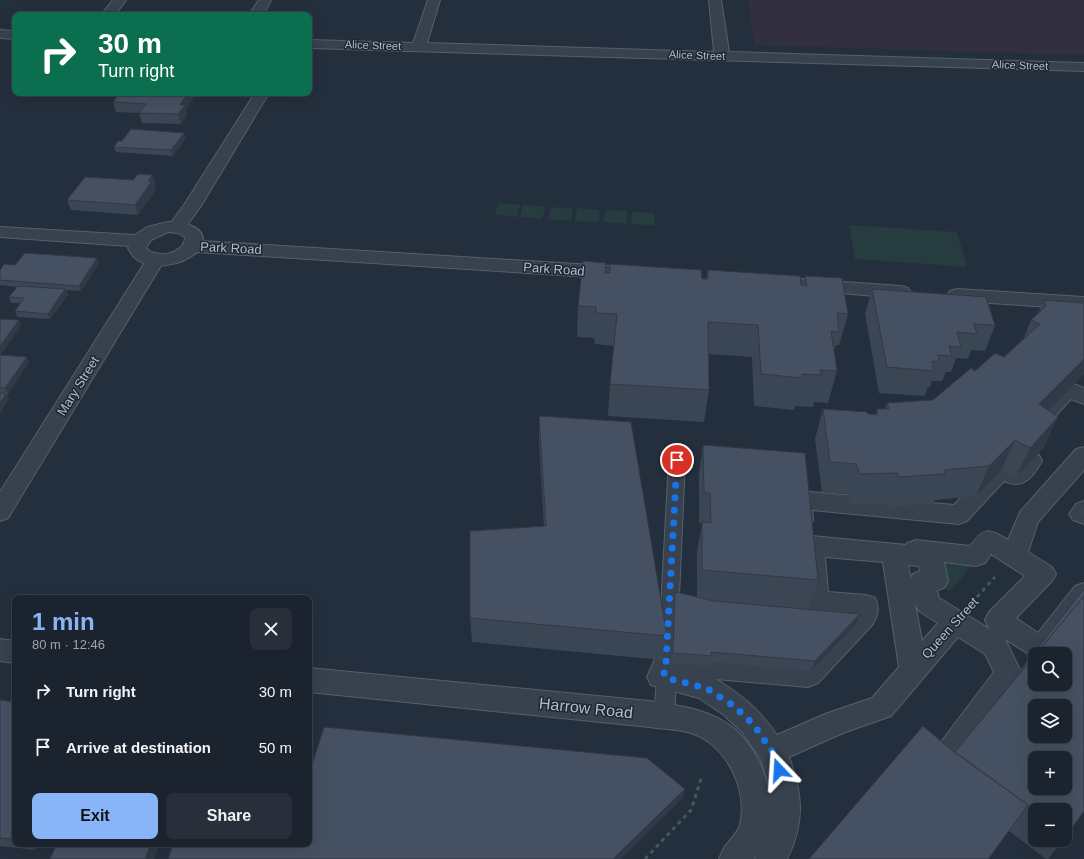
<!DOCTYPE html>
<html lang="en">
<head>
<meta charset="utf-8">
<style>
	body { margin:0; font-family:Arial,sans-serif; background:#282f3a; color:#f1f3f6; height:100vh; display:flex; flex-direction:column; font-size:15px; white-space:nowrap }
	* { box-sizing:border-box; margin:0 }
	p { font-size:13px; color:#a0a4aa }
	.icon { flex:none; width:22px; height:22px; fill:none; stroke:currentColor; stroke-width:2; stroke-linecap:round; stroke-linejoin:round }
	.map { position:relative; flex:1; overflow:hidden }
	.details { position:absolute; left:12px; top:595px; width:300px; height:252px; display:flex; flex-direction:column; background:#1b232e; border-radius:8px; box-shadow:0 4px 16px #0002,0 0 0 1px #39404a }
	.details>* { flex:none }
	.hud { position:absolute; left:12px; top:12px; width:300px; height:84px; border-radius:8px; box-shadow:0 4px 16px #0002,0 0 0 1px #39404a; background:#0b6e4f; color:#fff; overflow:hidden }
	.tools { position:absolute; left:1028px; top:647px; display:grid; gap:8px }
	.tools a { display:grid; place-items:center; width:44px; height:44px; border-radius:8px; background:#1b232e; box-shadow:0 4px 16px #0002,0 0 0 1px #39404a; font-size:20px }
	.pin { position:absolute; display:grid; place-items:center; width:34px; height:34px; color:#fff; margin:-17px; border:2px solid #fff; border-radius:50%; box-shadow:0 1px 4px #0007 }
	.me { position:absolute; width:44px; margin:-22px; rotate:340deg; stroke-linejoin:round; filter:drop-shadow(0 0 3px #0008) }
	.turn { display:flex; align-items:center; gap:14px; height:84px; padding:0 20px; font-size:18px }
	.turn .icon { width:52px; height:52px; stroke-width:2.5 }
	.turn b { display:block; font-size:28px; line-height:34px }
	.round { display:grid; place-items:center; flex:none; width:42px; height:42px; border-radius:8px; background:#282f3a }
	.headline { display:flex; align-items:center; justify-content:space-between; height:68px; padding:0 20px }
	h1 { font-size:24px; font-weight:700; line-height:30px; color:#8ab4f8 }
	.cta { display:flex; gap:8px; margin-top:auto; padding:8px 20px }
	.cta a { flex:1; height:46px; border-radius:8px; background:#8ab4f8; color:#111; font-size:16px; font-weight:700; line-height:46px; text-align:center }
	.cta a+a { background:#282f3a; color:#f1f3f6 }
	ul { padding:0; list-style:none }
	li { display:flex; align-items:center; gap:12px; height:56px; padding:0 20px }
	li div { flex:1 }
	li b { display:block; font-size:15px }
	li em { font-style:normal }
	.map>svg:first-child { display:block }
	.medical { fill:#32303f }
	.green { fill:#263c3f }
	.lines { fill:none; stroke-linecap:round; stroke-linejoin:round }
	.service-casing { stroke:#565f6c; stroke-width:2 }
	.pedestrian-casing { stroke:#565f6c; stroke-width:2 }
	.minor-casing { stroke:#565f6c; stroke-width:2 }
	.tertiary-casing { stroke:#565f6c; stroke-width:2 }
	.path { stroke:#44595c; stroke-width:3; stroke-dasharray:4 4; stroke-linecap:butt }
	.service { fill:#38414e; fill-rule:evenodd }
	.pedestrian { fill:#38414e; fill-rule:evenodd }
	.minor { fill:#38414e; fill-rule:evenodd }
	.tertiary { fill:#38414e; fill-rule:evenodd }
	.wall { fill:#3b4654 }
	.shaded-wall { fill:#303945 }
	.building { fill:#455162; stroke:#303945; fill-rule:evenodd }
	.route { stroke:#1a73e8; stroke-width:7; stroke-dasharray:0 12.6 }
	.labels { text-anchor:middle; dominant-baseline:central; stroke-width:3; stroke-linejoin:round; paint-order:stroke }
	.far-street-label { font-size:11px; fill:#b4bcc9; stroke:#1d2633 }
	.street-label { font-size:13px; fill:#b4bcc9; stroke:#1d2633 }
	.near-street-label { font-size:16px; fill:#b4bcc9; stroke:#1d2633 }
</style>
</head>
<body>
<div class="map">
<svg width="1084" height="859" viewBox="0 0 1084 859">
	<rect width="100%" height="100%" fill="#242f3e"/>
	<path class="medical" d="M748 0H1084V55L755 45Z"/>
	<g class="green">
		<path d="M498 203 520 205 517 217 495 215Z"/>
		<path d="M523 205 546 207 542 219 520 217Z"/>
		<path d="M551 207 573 209 571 221 548 219Z"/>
		<path d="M577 208 600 210 598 222 575 221Z"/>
		<path d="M606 210 628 211 626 224 603 222Z"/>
		<path d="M632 212 655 213 654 226 631 224Z"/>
		<path d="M849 225 957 232 967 267 855 259Z"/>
		<path d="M937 557 976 561 950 591 939 586Z"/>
	</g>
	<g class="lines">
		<g class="service-casing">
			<path id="service" d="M677 454 682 456 685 460 676 663 672 671C677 682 676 711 671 722L664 725 657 722C650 706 661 687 654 671L658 663 669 460 672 456Z"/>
		</g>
		<g class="pedestrian-casing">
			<g id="pedestrian">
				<path d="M1069 382 1084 388V404L1071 399 1035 438 1027 440 1019 438 1016 432 1019 426 1062 384Z"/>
				<path d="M1084 447V470L1038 522 1028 552 1052 567 1056 574 1052 581 1016 618 1038 633 1075 586 1084 583V612L1053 654H1035V658L1005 639 1022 674 1018 682 946 782 936 786 924 780 919 770 924 760 929 758 994 672 985 654 958 637 891 716 843 733 789 757C803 794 805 823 787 859H755L766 836 771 809 767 778 760 758 743 733 724 715 699 698 651 685 647 677 657 655 667 651 802 663 849 615 816 612 807 608 803 601 800 546 803 539 812 536 906 545 907 543 916 540 970 546C984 527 988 528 1008 540L1020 512 1076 449ZM991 554 1025 576 989 612 985 620 989 628 998 634 939 598 937 590 944 588 948 581 944 562 976 566 985 563ZM825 557 883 562 899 667 872 698 825 714 777 735C758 708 744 697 716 679L808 687 818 683 873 624C878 614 880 608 875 598L866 595 828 592ZM908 565 919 566 920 571 913 574 911 578ZM915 604 919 611 938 623 922 641Z"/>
				<path d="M1031 453 1039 455 1042 461C1033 477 1023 490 1004 481L967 521 959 524 812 510 813 520 809 526 801 529 793 526C787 517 785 503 791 494L799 491 954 505 993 464 1001 462 1013 466 1023 455Z"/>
				<path d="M1084 501V524L1073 520 1069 514 1076 504Z"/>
			</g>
		</g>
		<g class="minor-casing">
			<g id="minor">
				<path d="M113 0H126L115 15H101Z"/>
				<path d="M259 0H271L263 15H249Z"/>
				<path d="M428 0H440L427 43 714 52 709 0H721L729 52 1084 63V71L309 48V40L413 43Z"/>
				<path d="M0 30 15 31V39L0 38Z"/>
				<path d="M255 93H269L201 206 183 231 177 232 171 231 168 227 184 205Z"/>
				<path d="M156 253 163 255 165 259 8 518 0 521V492L147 259 149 255Z"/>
				<path d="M0 639 15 641V663L0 661Z"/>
				<path d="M309 668 649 701C676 705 701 708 725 722 756 741 775 787 770 823 769 836 761 849 754 859H719C721 855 722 851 724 848 729 840 737 834 740 825 748 789 727 745 691 733 678 729 663 729 649 727L309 692Z"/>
			</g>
		</g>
		<g class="tertiary-casing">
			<g id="tertiary">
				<path d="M168 222C180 222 204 225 203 241L640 268 647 270 649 274 647 278 640 280 197 252C183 265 151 272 135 258 132 256 130 251 128 248L129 246 0 237V227L135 235 147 227ZM168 232 178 233 185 237C185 254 156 260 146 248L151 240Z"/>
				<path d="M772 277 901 286 908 288 911 292 908 296 901 298 765 287 763 283 765 279Z"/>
				<path d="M957 289 1084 297V309L957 301 950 299 947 295 950 291Z"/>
			</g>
		</g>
		<g class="path">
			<path d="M977 597 995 577"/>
			<path d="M645 859 691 810 702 776"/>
		</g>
		<use href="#service" class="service"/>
		<use href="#pedestrian" class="pedestrian"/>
		<use href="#minor" class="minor"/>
		<use href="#tertiary" class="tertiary"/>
	</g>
	<g class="wall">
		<path d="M120 93 186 110 187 115 181 124 142 123 139 113 116 112 113 102Z"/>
		<path d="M184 133 186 138 173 156 116 152 114 147 122 141Z"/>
		<path d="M156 185 154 187 155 191 138 215 71 210 67 200Z"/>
		<path d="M97 258 99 263 81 291 66 290 68 295 50 319 17 317 15 311 21 303H11L9 297 17 287 0 285V270L15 265Z"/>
		<path d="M708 270 803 285 805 276 848 314 839 345H836L834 351 837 371 828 403 814 402 813 407 795 406 794 410 754 406 752 357 709 354V390L704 422 608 416 610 384 614 346 595 344 594 338 577 337 578 306 605 273 706 279Z"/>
		<path d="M872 289 995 325 985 351 971 350 968 359 956 358 951 372H946L942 381H932L930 387H928L925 396 879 393 865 314Z"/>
		<path d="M1044 300 1084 374 1048 410 1044 447 1016 477 1001 470 976 496 935 500 933 504 888 507 886 503 850 504 847 494 822 492 815 439 823 409 868 414H876L877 409H885L887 403 933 400 975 371 1004 357 1023 340 1031 320 1038 314Z"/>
		<path d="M0 319 19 320 21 326 0 355 29 362 8 394H7L9 399 0 413Z"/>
		<path d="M539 416 667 636 663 660 472 642 470 618 544 526 539 442Z"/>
		<path d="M703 445 818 580 809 609 860 614 856 624 811 671 711 662 710 666 671 663 674 603 675 592 697 597V552L702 523H699V475Z"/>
		<path d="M1084 509V515L1081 514Z"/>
		<path d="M1084 589 1035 810V840H1064L1048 859H1046L1009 831 989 859H809L955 752 994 705 997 700Z"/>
		<path d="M0 700 15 702V844H38L35 850 0 846Z"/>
	</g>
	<g class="shaded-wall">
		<path d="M188 93H197L186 110 187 115 181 124 178 114 180 105Z"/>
		<path d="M184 133 186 138 173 156 171 150Z"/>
		<path d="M153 175 156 185 154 187 155 191 138 215 135 205 148 181Z"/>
		<path d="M97 258 99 263 81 291 79 286Z"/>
		<path d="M65 289 68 295 50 319 48 314Z"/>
		<path d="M19 320 21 326 0 356V346Z"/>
		<path d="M27 357 29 362 8 394 5 388Z"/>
		<path d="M1084 359V374L1025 434 1039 404Z"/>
		<path d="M6 394 9 399 0 413V403Z"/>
		<path d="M1058 417 1044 447 1016 477 1030 448Z"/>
		<path d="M1015 440 1001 470 976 496 989 466Z"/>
		<path d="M860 614 856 624 811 671 815 661Z"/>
		<path d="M685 789 683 798 621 859H613Z"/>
		<path d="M31 844H38L35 850Z"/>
		<path d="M151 844H160L154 859H145Z"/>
	</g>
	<g class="building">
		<path d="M120 93H188L180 105H185L178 114 139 113 146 104 113 102Z"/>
		<path d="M131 129 184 133 171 150 114 147 118 141H122Z"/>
		<path d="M138 174 153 175 148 181H152L135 205 67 200 85 177 133 180Z"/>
		<path d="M25 253 97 258 79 286 0 280V270L4 264 15 265Z"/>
		<path d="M583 261 606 263 605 273H610V264L701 270 702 279H708V270L800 276 801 285 807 286 805 276 842 278 848 314 837 313 839 332 831 331 837 371 820 370 821 375 802 374V378L761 374 758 325 708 322 709 390 610 384 617 314 596 313V307L578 306Z"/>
		<path d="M18 286 65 289 48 314 15 311 24 298 9 297Z"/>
		<path d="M872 289 986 297 995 325 974 324 977 334 957 332 961 347 949 346 952 356 938 355 939 362 932 361 934 371 887 367Z"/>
		<path d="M1044 300 1084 303V359L1039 404 1058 417 1030 448 1015 440 989 466 944 470 945 474 898 477 897 473 860 474 856 464 830 462 823 409 867 412 868 414 878 415 877 409H889L887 403 933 400 971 368 975 371 995 353 1004 357 1040 324 1031 320 1046 306Z"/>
		<path d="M0 319 19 320 0 346Z"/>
		<path d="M0 355 27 357 5 388H0Z"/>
		<path d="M0 393 6 394 0 403Z"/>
		<path d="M539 416 631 422 667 636 470 618V531L546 526Z"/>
		<path d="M703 445 805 453 818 580 702 570V522L711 523 710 493H704Z"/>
		<path d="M1084 589V596L1036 654H1035V655L998 700H997Z"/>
		<path d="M675 592 714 601 860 614 815 661 711 652 712 656 673 653Z"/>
		<path d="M1084 596V811L1065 838V810H1035V817L1025 810 1028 805 955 752 1035 655V684H1065V654H1036ZM1035 706H1065V736H1035ZM1035 758H1065V788H1035Z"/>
		<path d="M0 700 15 702V839L0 838Z"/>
		<path d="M923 726 954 752 1028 805 988 859H809Z"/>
		<path d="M324 727 647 758 685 789 613 859H168L173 844H309V774Z"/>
		<path d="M57 844H151L145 859H50Z"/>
	</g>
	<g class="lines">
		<path class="route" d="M677 460 666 663 663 670 666 678 706 688 734 706 753 724 772 751 779 770"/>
	</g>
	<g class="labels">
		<g class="far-street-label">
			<text transform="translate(373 45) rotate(2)">Alice Street</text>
			<text transform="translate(697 55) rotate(2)">Alice Street</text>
			<text transform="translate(1020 65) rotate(2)">Alice Street</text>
		</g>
		<g class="street-label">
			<text transform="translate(231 248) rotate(3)">Park Road</text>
			<text transform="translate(554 269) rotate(4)">Park Road</text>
			<text transform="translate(78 386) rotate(-58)">Mary Street</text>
			<text transform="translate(950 628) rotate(-48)">Queen Street</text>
		</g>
		<g class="near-street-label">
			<text transform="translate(586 708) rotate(6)">Harrow Road</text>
		</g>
	</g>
</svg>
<div class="tools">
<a><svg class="icon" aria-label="search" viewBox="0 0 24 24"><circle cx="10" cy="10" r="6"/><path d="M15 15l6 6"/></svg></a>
<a><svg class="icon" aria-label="layers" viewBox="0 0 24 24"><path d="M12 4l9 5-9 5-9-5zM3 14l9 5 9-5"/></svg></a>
<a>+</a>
<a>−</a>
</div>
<div class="pin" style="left:677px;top:460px;background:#d93025"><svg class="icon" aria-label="arrive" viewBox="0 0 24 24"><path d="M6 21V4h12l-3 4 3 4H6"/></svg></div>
<svg class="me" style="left:779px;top:770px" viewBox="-20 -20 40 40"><path d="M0-17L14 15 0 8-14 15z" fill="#1a73e8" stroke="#fff" stroke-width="4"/></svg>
<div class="hud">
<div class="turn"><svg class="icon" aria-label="right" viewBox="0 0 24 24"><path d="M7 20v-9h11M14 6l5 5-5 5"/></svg><div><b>30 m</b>Turn right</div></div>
</div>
<section class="details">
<div class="headline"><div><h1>1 min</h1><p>80 m · 12:46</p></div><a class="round"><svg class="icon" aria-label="close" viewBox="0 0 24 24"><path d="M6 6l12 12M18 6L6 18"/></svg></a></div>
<ul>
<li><svg class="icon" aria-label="right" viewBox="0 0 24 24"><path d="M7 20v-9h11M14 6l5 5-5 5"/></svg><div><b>Turn right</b></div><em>30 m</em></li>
<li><svg class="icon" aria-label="arrive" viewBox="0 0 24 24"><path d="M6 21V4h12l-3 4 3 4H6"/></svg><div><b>Arrive at destination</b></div><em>50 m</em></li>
</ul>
<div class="cta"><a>Exit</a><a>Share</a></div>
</section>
</div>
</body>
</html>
